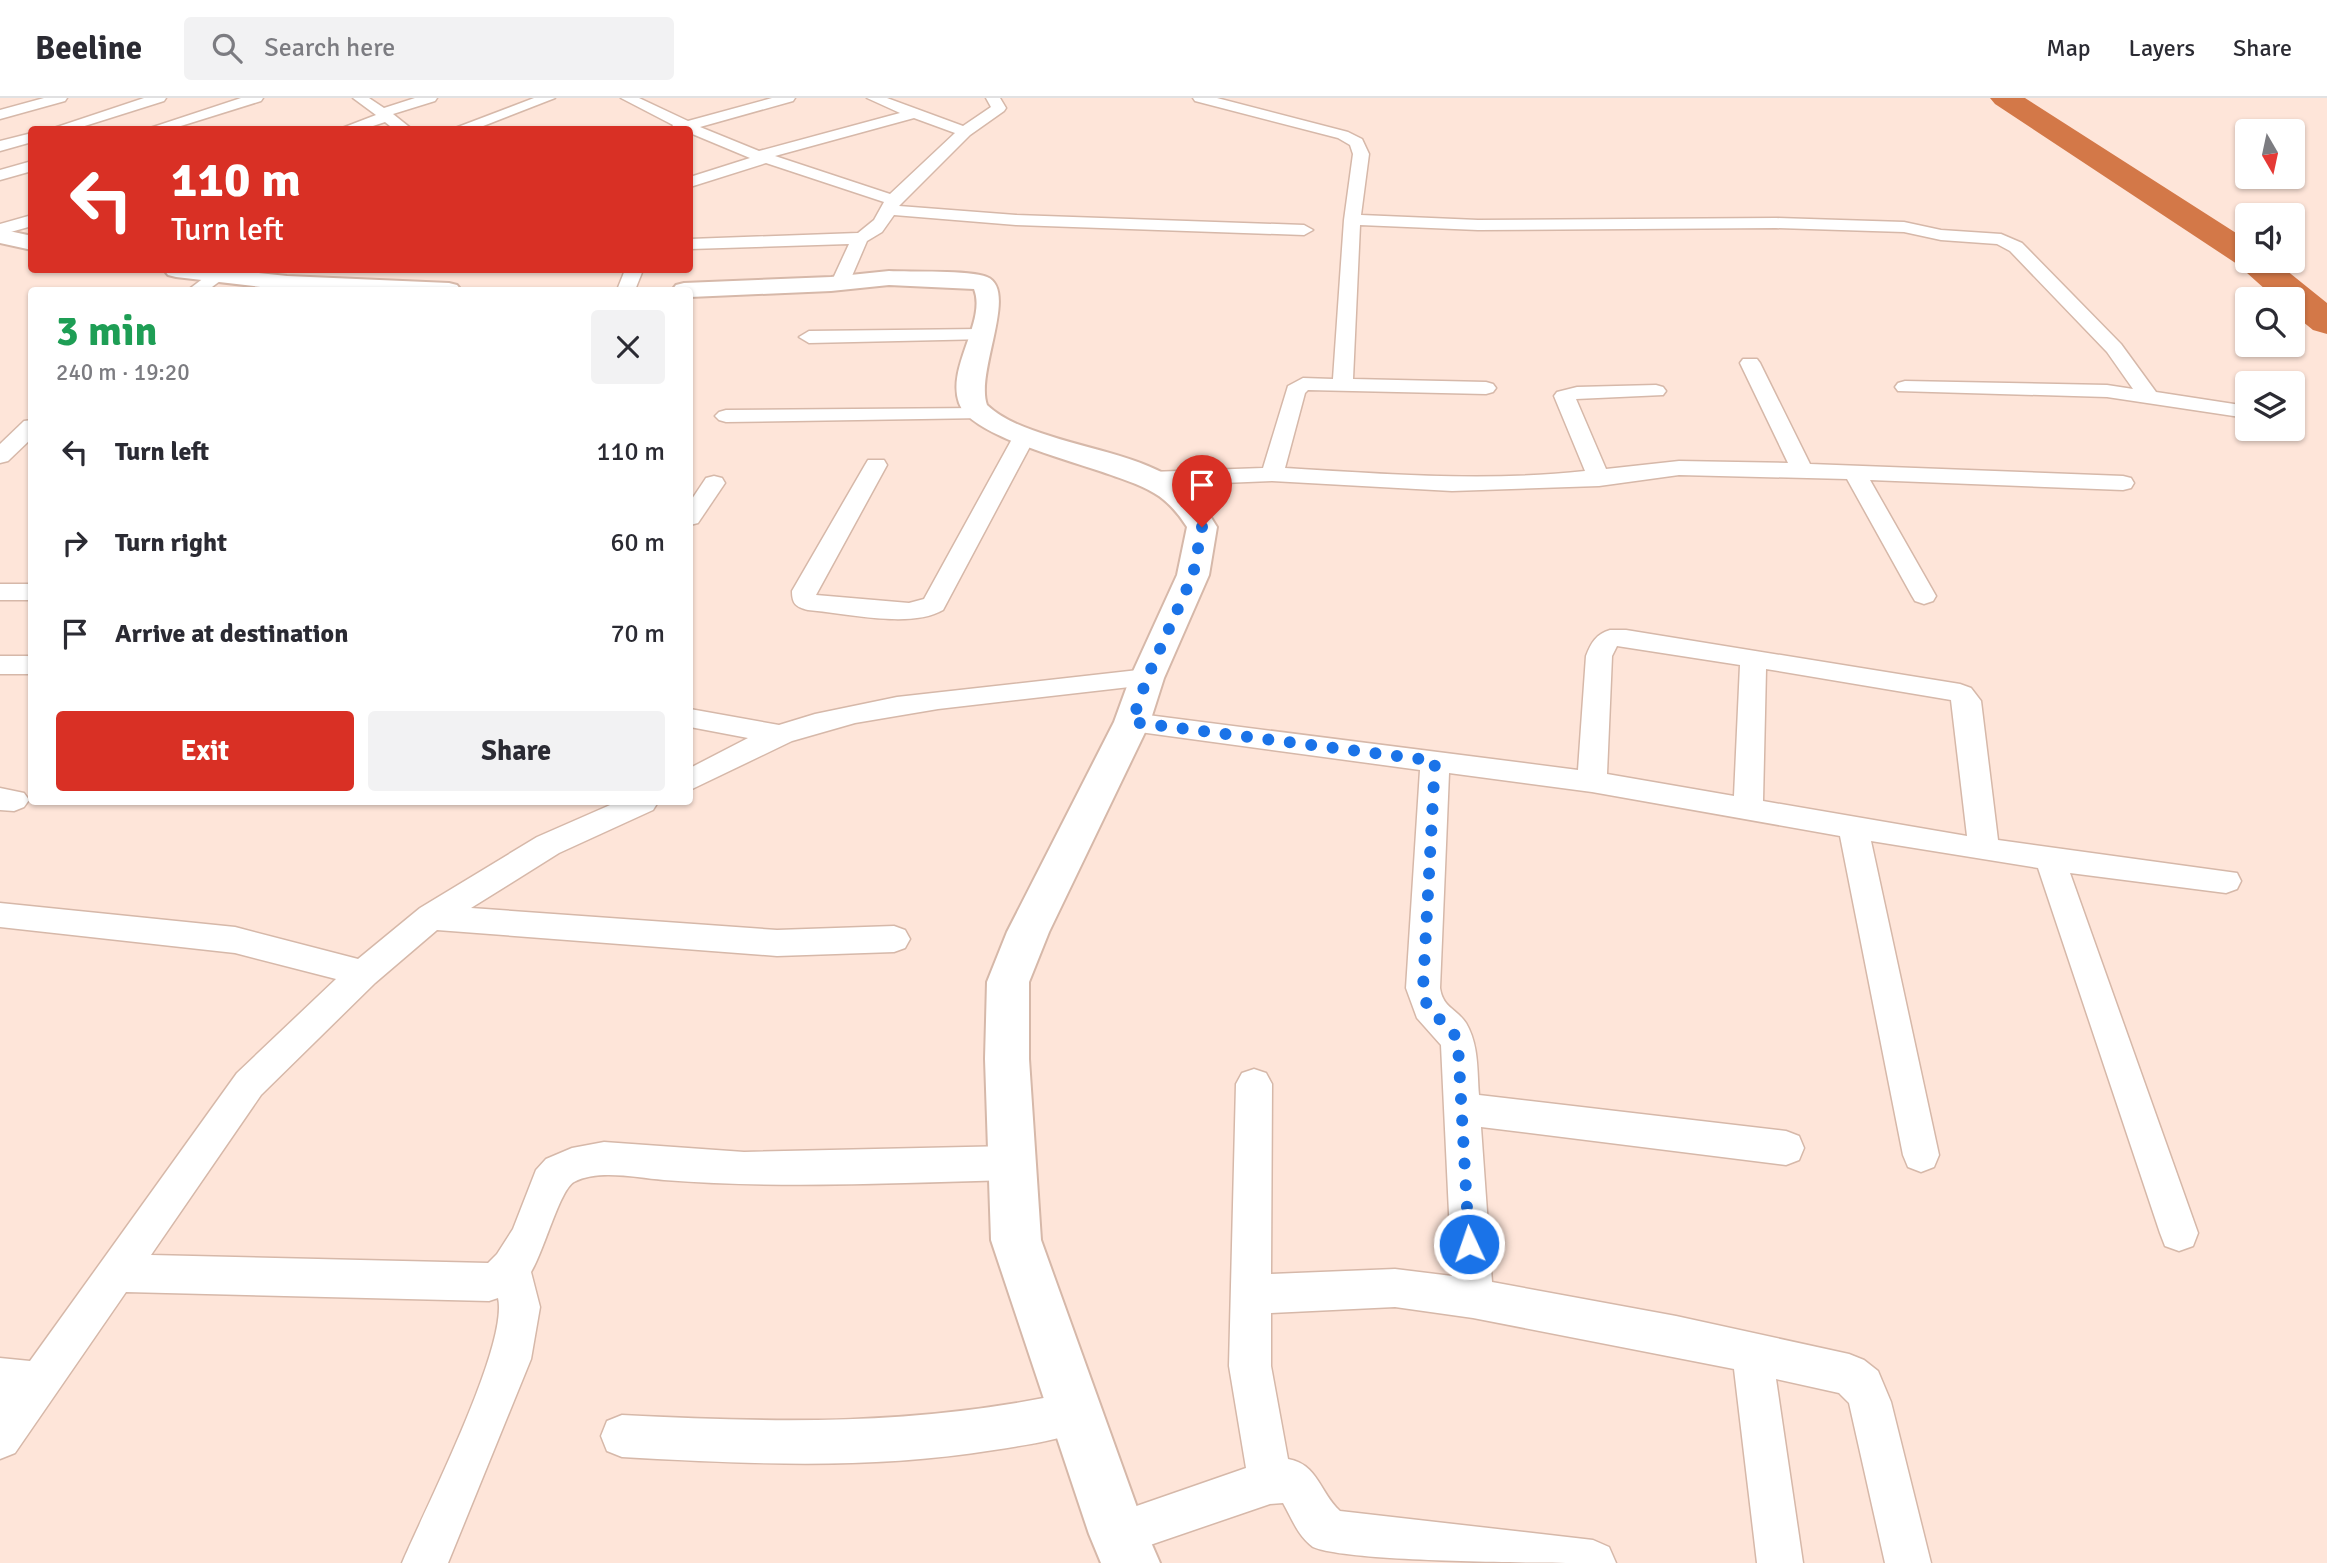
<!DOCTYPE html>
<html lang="en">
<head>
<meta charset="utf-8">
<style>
	body { margin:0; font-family:Signika,sans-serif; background:#f2f2f3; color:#2b2b33; height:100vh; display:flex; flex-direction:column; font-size:26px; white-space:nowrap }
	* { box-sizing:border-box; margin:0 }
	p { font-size:23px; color:#7c7c81 }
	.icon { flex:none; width:38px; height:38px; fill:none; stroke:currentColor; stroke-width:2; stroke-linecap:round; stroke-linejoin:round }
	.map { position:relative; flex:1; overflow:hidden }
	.details { position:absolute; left:28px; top:189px; width:665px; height:518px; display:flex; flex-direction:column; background:#fff; border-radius:7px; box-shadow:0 2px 5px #0004 }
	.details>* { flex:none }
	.hud { position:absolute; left:28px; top:28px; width:665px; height:147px; border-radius:7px; box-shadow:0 2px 5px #0004; background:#d93025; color:#fff; overflow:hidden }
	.needle { width:46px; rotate:171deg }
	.tools { position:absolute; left:2235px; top:21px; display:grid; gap:14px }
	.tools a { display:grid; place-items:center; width:70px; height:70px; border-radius:7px; background:#fff; box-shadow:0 2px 5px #0004; font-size:35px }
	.pin { position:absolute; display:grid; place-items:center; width:60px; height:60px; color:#fff; margin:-72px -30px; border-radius:50% 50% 50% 0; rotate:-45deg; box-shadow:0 0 7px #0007 }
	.pin .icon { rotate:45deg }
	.me { position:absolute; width:77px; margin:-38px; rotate:357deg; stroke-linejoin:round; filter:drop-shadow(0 0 5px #0008) }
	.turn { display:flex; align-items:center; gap:24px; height:147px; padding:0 28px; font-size:32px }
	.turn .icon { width:91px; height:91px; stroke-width:2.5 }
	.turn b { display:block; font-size:49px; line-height:60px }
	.round { display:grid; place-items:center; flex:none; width:74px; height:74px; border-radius:7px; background:#f2f2f3 }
	.headline { display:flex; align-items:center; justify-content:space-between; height:119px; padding:0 28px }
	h1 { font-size:42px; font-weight:700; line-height:52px; color:#1e9e55 }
	.primary-button { display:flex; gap:14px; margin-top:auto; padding:14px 28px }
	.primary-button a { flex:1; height:80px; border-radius:7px; background:#d93025; color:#fff; font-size:28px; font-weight:700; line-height:80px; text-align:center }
	.primary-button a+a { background:#f2f2f3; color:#2b2b33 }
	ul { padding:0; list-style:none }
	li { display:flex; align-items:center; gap:21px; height:91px; padding:0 28px }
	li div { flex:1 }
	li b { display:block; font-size:26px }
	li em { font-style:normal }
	header { display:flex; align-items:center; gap:42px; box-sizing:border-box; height:98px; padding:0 35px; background:#fff; border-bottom:2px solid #e1e1e2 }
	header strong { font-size:33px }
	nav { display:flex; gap:38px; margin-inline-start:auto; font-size:24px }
	.search { width:490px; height:63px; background:#f2f2f3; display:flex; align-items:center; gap:18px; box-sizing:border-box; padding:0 24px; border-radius:7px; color:#7c7c81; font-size:26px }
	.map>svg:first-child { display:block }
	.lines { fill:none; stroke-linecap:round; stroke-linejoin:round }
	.river { fill:#d37848; fill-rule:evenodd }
	.street-casing { stroke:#d6b8a9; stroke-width:3 }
	.secondary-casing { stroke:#d6b8a9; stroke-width:4 }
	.street { fill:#fff; fill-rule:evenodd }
	.secondary { fill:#fff; fill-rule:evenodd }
	.route { stroke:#1a73e8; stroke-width:12; stroke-dasharray:0 21.6 }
</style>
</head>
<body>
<header>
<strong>Beeline</strong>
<div class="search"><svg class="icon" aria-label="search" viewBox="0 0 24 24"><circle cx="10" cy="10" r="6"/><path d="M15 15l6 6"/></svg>Search here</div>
<nav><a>Map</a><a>Layers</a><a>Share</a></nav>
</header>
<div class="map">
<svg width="2327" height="1465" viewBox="0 0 2327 1465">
	<rect width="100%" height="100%" fill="#fee5d9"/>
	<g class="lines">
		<path class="river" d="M1990 0H2025L2247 142V163H2275L2327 205V236L2313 232 2292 215V201H2276L2237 166 1995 6Z"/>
		<g class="street-casing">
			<g id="street">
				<path d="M44 0H67L65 3 0 21V12Z"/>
				<path d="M144 0H166L164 3 72 32H48Z"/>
				<path d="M241 0H263L261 3 168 32H144Z"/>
				<path d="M353 0H369L384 10 415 0H437L435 3 393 16 413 32H395L385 24 361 32H337L376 17Z"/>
				<path d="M534 0H555L473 32H450Z"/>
				<path d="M621 0H639L688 23 772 0H795L793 3 700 29 759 53 900 15 867 0H887L963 28 991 9 986 0H1000L1006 10 1004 13 970 37 899 108 1016 117 1304 127 1313 132 1304 137 1016 127 894 117 882 134 867 143 849 185 840 190 831 185 849 146 690 151V141L858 135 874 122 884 104 766 65 690 89V79L750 60 690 35V32H670L673 27ZM914 20 955 35 890 96 775 58Z"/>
				<path d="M1193 0H1217L1348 34 1362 41 1369 56 1361 117 1478 122 1776 120 1904 124 1941 132 2001 136 2022 145 2121 246 2156 294 2247 308V320L2107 299 1898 293 1895 289 1898 285 1905 283 2107 287 2133 291 2107 254 2010 153 1997 146 1941 142 1904 134 1776 130 1478 132 1360 127 1353 281 1486 284 1493 286 1496 290 1493 294 1486 296 1308 292 1305 295 1285 370C1385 376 1485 384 1585 373L1554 298 1557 294 1577 289 1656 287 1663 289 1666 293 1663 297 1576 301 1606 371 1679 363 1788 365 1740 265 1743 261H1757L1760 265 1810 366 2123 378 2131 380 2134 385 2131 390 2123 392 1870 382 1936 498 1933 503 1924 506 1915 503 1912 498 1847 381 1679 377 1599 388 1452 393 1272 383 1150 388 1142 386 1139 381 1142 376 1150 374 1263 370 1288 288 1303 280 1333 281 1344 122 1353 56 1350 47 1338 40 1195 3Z"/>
				<path d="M32 35V44L0 53V43Z"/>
				<path d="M32 63V73L0 82V72Z"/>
				<path d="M32 117V128L0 137V126Z"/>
				<path d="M219 172 228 177 208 192H188L213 173Z"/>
				<path d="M625 172H643L635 192H617Z"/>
				<path d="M981 231 991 237 988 241 809 245 799 239 809 233Z"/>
				<path d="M978 310 985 312 988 316 985 320 726 324 719 322 715 318 719 314 726 312Z"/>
				<path d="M32 322V340L8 363 0 365V346L24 323Z"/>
				<path d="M1023 335 1031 336 1034 341 943 512C911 531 845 515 808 512 796 509 792 506 792 493L865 367 868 362H884L887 367 816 497 909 505 924 501 1012 341 1015 336Z"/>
				<path d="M714 378 722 380 725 385 698 425 690 427V404L706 380Z"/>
				<rect x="0" y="486" width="32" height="16"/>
				<path d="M1610 532H1626L1960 586 1971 590 1981 603 1998 742 2237 775 2241 783 2237 791 2226 795 2070 775 2198 1135 2193 1148 2179 1153 2165 1148 2160 1135 2038 770 1871 743 1939 1057 1934 1069 1921 1074 1908 1069 1903 1057 1840 738 1592 694 1449 675 1440 890C1443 910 1456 910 1466 925 1479 947 1477 973 1479 997L1786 1033 1799 1038 1804 1050 1799 1062 1786 1067 1481 1029 1492 1184 1676 1218 1849 1256 1864 1262 1878 1273 1891 1304 1931 1465H1885L1849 1305 1839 1295 1776 1281 1803 1465H1757L1734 1271 1473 1220 1395 1209 1271 1215V1268L1288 1361C1318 1366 1320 1395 1340 1413L1593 1442 1609 1449 1616 1465C1562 1465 1348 1465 1313 1449 1298 1438 1292 1421 1283 1405L1270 1406 1118 1458 1102 1452 1096 1436 1102 1420 1246 1370 1229 1268 1236 986 1242 975 1254 971 1266 975 1272 986 1271 1176 1395 1171 1452 1178 1441 947 1417 920 1406 890 1420 672 1132 633 1122 631 1118 624 1122 617 1132 615 1578 672 1586 558C1591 545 1596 536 1610 532ZM1617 548 1740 567 1734 698 1607 676 1612 558ZM1766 571 1951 602 1967 738 1763 703Z"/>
				<rect x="0" y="558" width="32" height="18"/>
				<path d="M1147 571 1156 574 1160 580 1156 586 938 611 855 625 792 643 690 692V670L748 640 690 629V611L779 627 815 616 897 599Z"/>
				<path d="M0 690 24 695 29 702 24 709 14 713 0 712Z"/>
				<path d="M617 704H658L653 712 559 755 471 810 777 832 894 828 905 832 910 841 905 850 894 854 777 858 437 832 375 885 261 997 151 1157 488 1165 497 1156 513 1131 536 1072 546 1061 572 1050 604 1044 744 1054 1011 1048 1024 1053 1029 1065 1024 1077 1011 1082C895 1085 780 1091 664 1082 637 1080 599 1071 574 1084 560 1091 543 1156 531 1174L540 1209 531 1261 448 1465H402C424 1413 509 1247 498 1200L489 1203 126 1194 15 1355 0 1361V1260L30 1263 237 975 336 881 235 855 0 829V805L235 829 358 861 420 810 537 739Z"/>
				<path d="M1077 1293 1092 1299 1098 1314 1092 1329C1061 1342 1027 1347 994 1352 871 1372 746 1366 622 1359L607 1353 601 1338 607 1323 622 1317C779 1325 922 1328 1077 1293Z"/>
			</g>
		</g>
		<g class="secondary-casing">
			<g id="secondary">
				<path d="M0 131 32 138V152L0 145Z"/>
				<path d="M164 172H232L287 178 449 185 457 187 461 192H287L176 179 168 177Z"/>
				<path d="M889 173C910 174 970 172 987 179 1019 192 975 274 987 307 1004 323 1028 331 1050 338 1098 354 1164 362 1199 402 1206 410 1211 420 1217 429L1209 477 1164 580 1150 624 1049 834 1029 884V961L1041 1142 1143 1426 1160 1465H1101L1089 1436 991 1142 985 961 987 884 1007 834 1114 624 1130 580 1177 477 1187 429C1178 415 1168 403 1154 395 1113 370 972 345 959 305 946 269 987 223 974 191L889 187 831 193 690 199V192H672L676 187 684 185 831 179Z"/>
			</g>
		</g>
		<use href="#street" class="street"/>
		<use href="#secondary" class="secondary"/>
	</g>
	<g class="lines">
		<path class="route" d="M1202 429 1193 477 1147 580 1132 624 1435 663 1423 890C1426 926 1452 918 1458 947L1469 1146"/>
	</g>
</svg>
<div class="tools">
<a><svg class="needle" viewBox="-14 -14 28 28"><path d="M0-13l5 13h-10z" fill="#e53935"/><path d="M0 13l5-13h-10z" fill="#7c7c81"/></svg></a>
<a><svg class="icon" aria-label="sound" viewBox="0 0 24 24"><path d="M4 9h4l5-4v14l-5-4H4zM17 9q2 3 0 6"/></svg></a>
<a><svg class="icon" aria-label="search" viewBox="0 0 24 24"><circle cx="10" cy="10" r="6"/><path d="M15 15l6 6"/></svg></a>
<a><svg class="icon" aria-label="layers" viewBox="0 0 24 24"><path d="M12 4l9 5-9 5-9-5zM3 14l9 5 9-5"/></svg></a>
</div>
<div class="pin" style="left:1202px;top:429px;background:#d93025"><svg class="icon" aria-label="arrive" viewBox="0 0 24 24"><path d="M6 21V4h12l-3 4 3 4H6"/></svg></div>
<svg class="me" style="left:1469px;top:1146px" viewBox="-20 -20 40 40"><circle r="17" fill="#1a73e8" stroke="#fff" stroke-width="3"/><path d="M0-11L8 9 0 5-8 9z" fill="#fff"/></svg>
<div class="hud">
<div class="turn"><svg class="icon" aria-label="left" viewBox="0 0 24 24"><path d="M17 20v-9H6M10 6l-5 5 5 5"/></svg><div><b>110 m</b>Turn left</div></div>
</div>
<section class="details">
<div class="headline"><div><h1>3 min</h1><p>240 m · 19:20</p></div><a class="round"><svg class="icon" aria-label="close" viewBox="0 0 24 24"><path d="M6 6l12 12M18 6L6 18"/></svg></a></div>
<ul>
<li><svg class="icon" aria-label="left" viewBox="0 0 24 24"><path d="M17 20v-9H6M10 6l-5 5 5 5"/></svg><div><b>Turn left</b></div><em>110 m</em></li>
<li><svg class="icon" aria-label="right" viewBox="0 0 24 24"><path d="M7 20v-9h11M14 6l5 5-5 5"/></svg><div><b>Turn right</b></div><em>60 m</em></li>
<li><svg class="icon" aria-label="arrive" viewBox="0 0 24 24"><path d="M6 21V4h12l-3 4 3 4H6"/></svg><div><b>Arrive at destination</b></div><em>70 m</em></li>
</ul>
<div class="primary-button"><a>Exit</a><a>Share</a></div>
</section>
</div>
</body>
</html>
